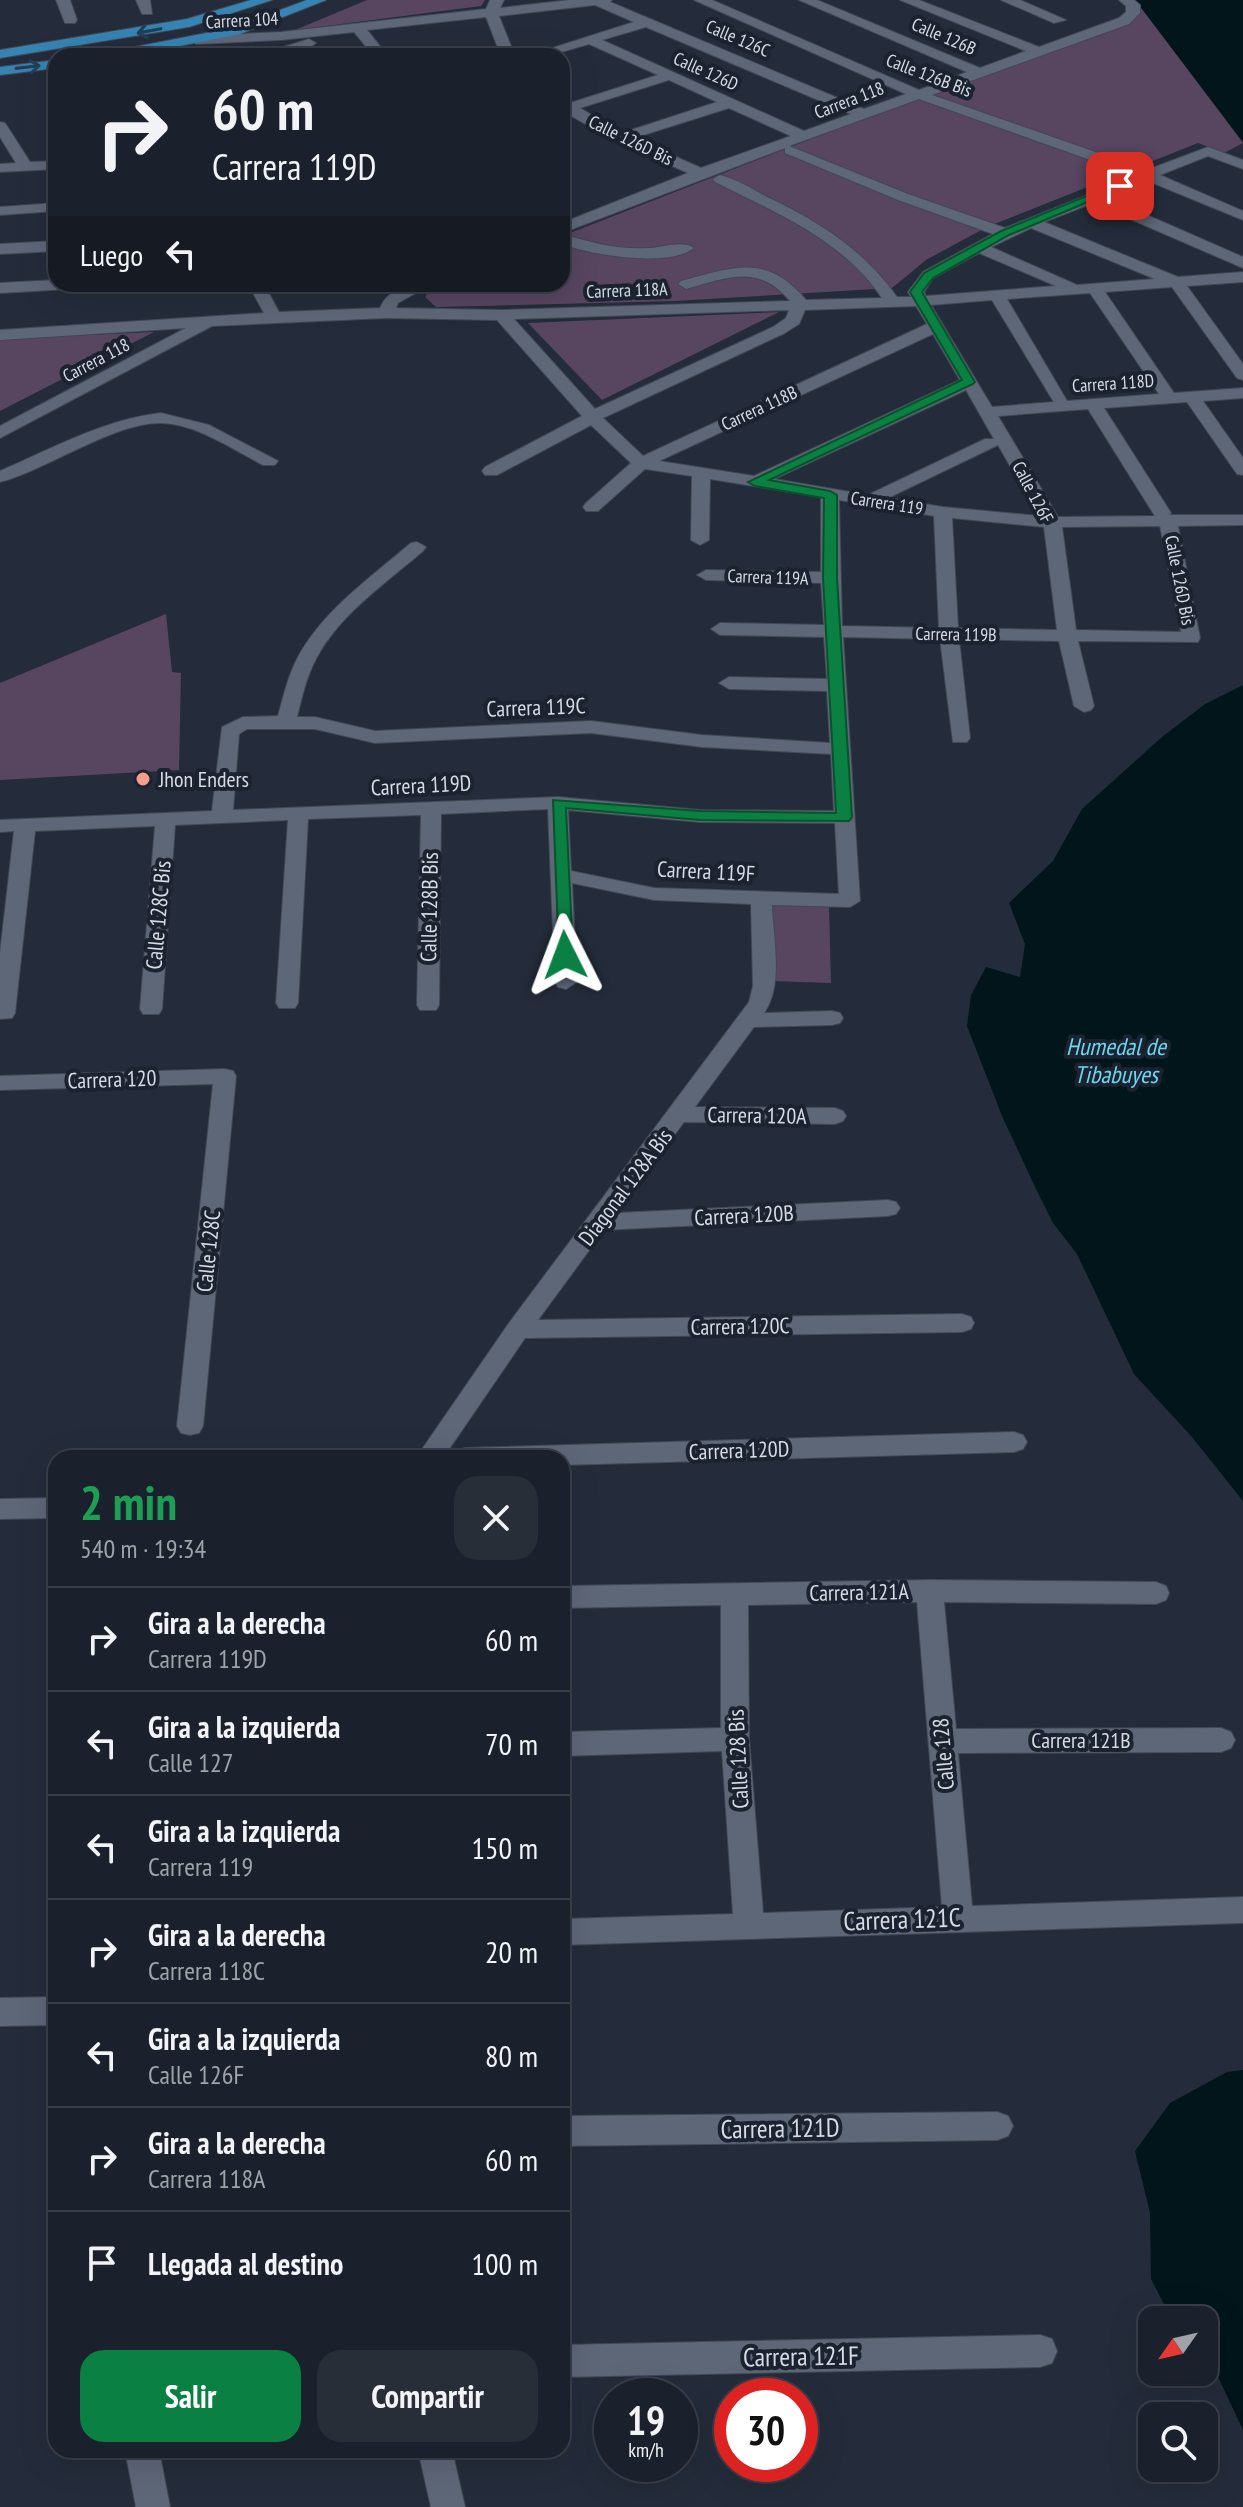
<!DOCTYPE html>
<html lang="es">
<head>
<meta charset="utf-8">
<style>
	body { margin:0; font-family:"PT Sans Narrow",sans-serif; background:#282e38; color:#f1f3f6; height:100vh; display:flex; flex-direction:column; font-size:30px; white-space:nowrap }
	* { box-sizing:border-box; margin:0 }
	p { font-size:26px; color:#a0a3a9 }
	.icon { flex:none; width:44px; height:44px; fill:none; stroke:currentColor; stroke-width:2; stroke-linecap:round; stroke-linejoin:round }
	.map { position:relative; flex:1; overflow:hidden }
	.panel { position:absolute; left:48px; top:1450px; width:522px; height:1008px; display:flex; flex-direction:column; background:#1b212c; border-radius:24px; box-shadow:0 8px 32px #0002,0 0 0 2px #393e48 }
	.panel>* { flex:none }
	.top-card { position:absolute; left:48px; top:48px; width:522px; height:244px; border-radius:24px; box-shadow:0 8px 32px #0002,0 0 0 2px #393e48; background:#1b212c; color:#f1f3f6; overflow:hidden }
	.needle { width:52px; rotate:236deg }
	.buttons { position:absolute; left:1138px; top:2306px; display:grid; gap:16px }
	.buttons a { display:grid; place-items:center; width:80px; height:80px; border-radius:16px; background:#1b212c; box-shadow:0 8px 32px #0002,0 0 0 2px #393e48; font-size:40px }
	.speed { position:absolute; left:594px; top:2378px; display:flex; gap:16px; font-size:40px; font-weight:700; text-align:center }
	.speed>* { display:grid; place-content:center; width:104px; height:104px; border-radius:50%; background:#1b212c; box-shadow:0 8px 32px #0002,0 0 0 2px #393e48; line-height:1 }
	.speed small { font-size:20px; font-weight:400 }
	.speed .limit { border:12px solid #d22; background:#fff; color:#111 }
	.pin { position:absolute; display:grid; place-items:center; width:68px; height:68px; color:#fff; margin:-34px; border-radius:16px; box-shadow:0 4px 12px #0006 }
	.me { position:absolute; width:88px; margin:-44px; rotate:357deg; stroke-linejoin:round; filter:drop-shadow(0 0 6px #0008) }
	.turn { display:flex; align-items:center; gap:28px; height:168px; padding:0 32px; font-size:36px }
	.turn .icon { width:104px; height:104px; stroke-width:2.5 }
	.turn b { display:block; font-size:56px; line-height:68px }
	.then { display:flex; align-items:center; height:76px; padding:0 32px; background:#0003; gap:16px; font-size:30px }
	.round { display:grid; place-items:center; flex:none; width:84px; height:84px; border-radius:24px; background:#282e38 }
	.headline { display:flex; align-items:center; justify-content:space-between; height:136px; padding:0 32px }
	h1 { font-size:48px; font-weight:800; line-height:60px; color:#1e9e55 }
	.primary-button { display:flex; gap:16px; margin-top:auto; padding:16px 32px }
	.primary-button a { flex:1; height:92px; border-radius:24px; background:#0b8043; color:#fff; font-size:32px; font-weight:800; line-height:92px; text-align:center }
	.primary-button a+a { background:#282e38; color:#f1f3f6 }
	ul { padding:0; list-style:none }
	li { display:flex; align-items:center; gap:24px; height:104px; padding:0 32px; border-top:2px solid #393e48 }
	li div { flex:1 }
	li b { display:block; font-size:30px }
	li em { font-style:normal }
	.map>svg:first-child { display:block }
	.green { fill:#584560 }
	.water { fill:#01151a }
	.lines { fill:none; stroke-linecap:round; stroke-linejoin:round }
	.minor-casing { stroke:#424854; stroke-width:2 }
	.major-casing { stroke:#424854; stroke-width:2 }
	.minor { fill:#5e6778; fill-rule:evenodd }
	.major { fill:#3584b3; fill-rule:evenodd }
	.oneway { stroke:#233f57 }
	.route { fill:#0b8043; stroke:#07532c; stroke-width:2 }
	.poi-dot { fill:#f49d8d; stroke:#1b2230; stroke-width:3 }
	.labels { text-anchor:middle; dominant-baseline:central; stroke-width:8; stroke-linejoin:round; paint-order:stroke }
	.far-street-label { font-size:18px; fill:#d6dbe5; stroke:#1b2230 }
	.street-label { font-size:22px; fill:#d6dbe5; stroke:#1b2230 }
	.poi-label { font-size:22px; fill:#d6dbe5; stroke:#1b2230; text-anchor:start }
	.water-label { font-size:24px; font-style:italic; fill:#6ad7ef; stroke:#1b2230 }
	.near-street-label { font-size:26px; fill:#d6dbe5; stroke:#1b2230 }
</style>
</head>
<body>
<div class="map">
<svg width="1243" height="2507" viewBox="0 0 1243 2507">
	<rect width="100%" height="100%" fill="#242c3b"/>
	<g class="green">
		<path d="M367 0H485L481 6 295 30Z"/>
		<path d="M1136 1 1243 143 1224 153 1198 143 987 227 926 260 892 288 675 301 436 307 425 297 431 288 440 284H562V236L1137 12Z"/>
		<path d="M779 312 602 400 528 323Z"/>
		<path d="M154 332 0 411V339Z"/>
		<path d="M166 614 172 672 181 673 179 770 0 780V683Z"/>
		<path d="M770 905 829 907 831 983 770 981Z"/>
	</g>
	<g class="water">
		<path d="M1136 0H1243V142L1136 1Z"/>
		<path d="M1243 685V1501L1192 1437 1134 1374 1077 1254 1053 1223 1036 1189 1002 1116 967 1026 971 995 986 967 1020 977 1025 944 1009 903 1053 861 1082 809 1162 737 1205 704Z"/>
		<path d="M1243 2070V2430L1219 2379 1204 2361V2320H1172L1151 2279 1150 2213 1135 2151 1170 2103 1227 2072Z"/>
	</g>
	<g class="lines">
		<g class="minor-casing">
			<g id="minor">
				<path d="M56 0H70L77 20 75 23H65Z"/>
				<path d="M136 0H150L152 14H142Z"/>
				<path d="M490 0H504L500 8 570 0H612L610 2 864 109 906 94 694 0H712L919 90 967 72 799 0H817L980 68 1026 51 900 0H919L1039 47 1119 18 1126 12V6L1119 0H1134L1140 5V13L1129 24 932 95 1147 170 1208 147 1243 160V169L1208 156 1160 175 1243 211V220L1148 181 1106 197 1243 257V268L1093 203 1044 222 1178 277 1243 272V282L1187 286 1243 364V380L1237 378 1172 287 1105 292 1174 393 1243 388V398L1203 401 1243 458V475L1237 474 1187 402 1104 408 1171 513 1169 515H1243V525L1178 526 1200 638 1198 642 1078 641 1094 706 1091 710 1084 712 1074 706 1059 641 959 639 970 738 967 742H953L940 639 843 637 860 901 850 907 772 905C773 937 784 985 764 1013L832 1011 840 1013 843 1018 840 1023 832 1025 754 1027 695 1107 835 1108 843 1111 846 1116 843 1121 835 1124 684 1122 617 1213 888 1200 896 1202 900 1208 896 1214 888 1216 604 1230 538 1320 962 1314 971 1317 974 1323 971 1329 962 1332 525 1338 443 1458H416L509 1323 749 1002 753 986 751 904 654 900 572 883 577 982 566 989 558 987 555 982 548 809 441 814 439 1005 436 1010H420L417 1005 421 815 308 819 298 1003 295 1008H279L276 1003 288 820 175 825 162 1009 159 1014H143L140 1009 155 826 35 831 15 1013 12 1018 0 1019V953L14 831 0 832V820L212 811 222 727 243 717 278 716C283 698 287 680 295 663 318 614 370 578 411 543L417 542 426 547 423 551C387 582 340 614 317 657 307 675 302 696 297 717H315L375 731 591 721 702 735 830 743 827 691 729 689 719 683 729 677 827 679 824 637 720 635 711 629 720 623 824 625 821 583 706 580 697 575 706 570 821 572V497L710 479 709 540 700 545 691 540 692 476 645 469 598 511H586L583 507 586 503 631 463 591 425 497 475H485L482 471 485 467 582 416 497 320 386 318 212 326 0 438V426L186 328 0 340V330L264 313 248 284H264L279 312 380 308C388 288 412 284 432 284L398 303 396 308 501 310 790 301C758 263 727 278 686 289L678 284 681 281C733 268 766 252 806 300L882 298C842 239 776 213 715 182L713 179 720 175C736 179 751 188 765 196 818 221 863 249 897 297H911L908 292 923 272 993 234 898 200 785 153V148L562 233V223L688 173 616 141 562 111V100L570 103 658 75 589 44 548 56H527L634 22 595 5 499 16 515 56H501L486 17 367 30 388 56H374L354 32 281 40 196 44 189 40 196 36 281 32 486 9ZM646 27 851 114 804 131 602 40ZM669 80 717 102 622 133 580 108ZM919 99 1135 176 1005 228 908 194 789 146ZM729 108 791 136 701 168 634 138ZM1031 228 1155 279 1077 285 991 247ZM979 253 1056 286 926 296 924 292 933 278ZM1090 293 1159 394 1067 401 1007 299ZM992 300 1052 399 1054 402 992 407 931 305ZM916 306 927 324 643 456 603 418 785 333 799 324 805 310ZM789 310 786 318 773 327 595 409 514 319ZM933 334 960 380 754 476 659 461ZM966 390 994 439H985L868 495 774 479ZM1088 409 1153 513 1155 516 1058 517 998 416ZM998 445 1039 516 943 507 888 498ZM839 500 934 516 939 628 842 626ZM952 518 1044 527 1057 630 958 628ZM1160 526 1181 632 1076 630 1062 527ZM247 729H315L375 743 591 733 702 747 831 754 834 811 700 810 558 797 233 810 239 734ZM568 810 700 822 835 823 839 894 654 888 571 871Z"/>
				<path d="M1001 0H1020L1066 20 1054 23Z"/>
				<path d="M309 39 316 43C298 57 277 56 255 56Z"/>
				<path d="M0 122 5 123 30 162 56 161V169L0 172V164L16 163 0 137Z"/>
				<path d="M56 203V211L0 215V207Z"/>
				<path d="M562 234C593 243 618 250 650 248 664 247 683 240 694 248 670 268 590 255 562 244Z"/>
				<path d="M56 241V251L0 254V244Z"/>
				<path d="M56 280V284H77L69 289 0 293V283Z"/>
				<path d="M161 413 209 425 278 461 275 465H263C232 449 197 424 161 423 114 422 47 470 0 482V471C51 449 105 419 161 413Z"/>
				<path d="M225 1069 233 1071 236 1076 203 1426 199 1433 190 1435 181 1433 177 1426 213 1084 0 1090V1076Z"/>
				<path d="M1014 1432 1023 1435 1027 1442 1023 1449 1014 1452 562 1465V1458H452L456 1451 465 1448Z"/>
				<path d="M56 1498V1518L0 1519V1499Z"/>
				<path d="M930 1580 1156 1582 1166 1586 1169 1593 1166 1600 1156 1604 944 1602 956 1729 1221 1728 1231 1732 1235 1740 1231 1748 1221 1752 958 1753 972 1906 1243 1897V1923L562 1945V1919L733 1914 722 1751 562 1756V1732L721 1728V1605L562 1608V1586ZM917 1602 942 1907 763 1913 749 1739 748 1605Z"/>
				<path d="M56 1997V2025L0 2026V1998Z"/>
				<path d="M997 2112 1008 2116 1013 2126 1008 2136 997 2140 562 2146V2116Z"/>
				<path d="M1040 2335 1052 2339 1057 2351 1052 2363 1040 2367 562 2377V2345Z"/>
				<path d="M125 2450H159L170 2507H136Z"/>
				<path d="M418 2450H452L465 2507H431Z"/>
			</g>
		</g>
		<g class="major-casing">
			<g id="major">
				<path d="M251 0H272L189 27 0 58V50L187 19Z"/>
				<path d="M307 0H326L240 34 129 56H102L109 52 232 28Z"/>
				<path d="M56 60V68L0 75V67Z"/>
			</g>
		</g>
		<use href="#minor" class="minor"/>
		<use href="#major" class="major"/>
	</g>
	<defs><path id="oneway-shaft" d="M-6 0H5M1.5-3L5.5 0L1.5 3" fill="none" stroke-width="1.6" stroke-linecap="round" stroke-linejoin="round" transform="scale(2)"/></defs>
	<g class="oneway">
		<use href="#oneway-shaft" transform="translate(149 31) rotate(169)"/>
		<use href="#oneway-shaft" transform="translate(28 67) rotate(-7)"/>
	</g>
	<path class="route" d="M1116 184 1126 186 1009 235 933 278 922 292 975 382 973 384 769 480 830 491 837 495V578L852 817 849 821 700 820 566 808 573 955 565 960 559 959 553 800 700 811 836 813 823 578 824 498 755 486 748 482 962 380 910 292 924 273 1001 231Z"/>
	<circle class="poi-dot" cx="143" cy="779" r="8"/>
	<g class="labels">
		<g class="far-street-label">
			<text transform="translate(242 20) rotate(-3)">Carrera 104</text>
			<text transform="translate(944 36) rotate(23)">Calle 126B</text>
			<text transform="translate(738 38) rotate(23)">Calle 126C</text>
			<text transform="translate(706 71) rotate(24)">Calle 126D</text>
			<text transform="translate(929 75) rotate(21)">Calle 126B Bis</text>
			<text transform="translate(849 100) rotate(-21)">Carrera 118</text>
			<text transform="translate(631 140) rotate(26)">Calle 126D Bis</text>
			<text transform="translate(627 290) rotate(-2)">Carrera 118A</text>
			<text transform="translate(96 360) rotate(-28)">Carrera 118</text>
			<text transform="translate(1113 383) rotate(-4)">Carrera 118D</text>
			<text transform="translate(759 408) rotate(-25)">Carrera 118B</text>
			<text transform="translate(1033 492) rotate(62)">Calle 126F</text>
			<text transform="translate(887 503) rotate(9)">Carrera 119</text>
			<text transform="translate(768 577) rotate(2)">Carrera 119A</text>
			<text transform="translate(1180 580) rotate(79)">Calle 126D Bis</text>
			<text transform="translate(956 634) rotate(1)">Carrera 119B</text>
		</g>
		<g class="street-label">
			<text transform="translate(536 707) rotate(-2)">Carrera 119C</text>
			<text transform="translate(421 785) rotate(-3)">Carrera 119D</text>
			<text transform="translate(706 871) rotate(3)">Carrera 119F</text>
			<text transform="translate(429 907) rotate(-89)">Calle 128B Bis</text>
			<text transform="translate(158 915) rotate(-85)">Calle 128C Bis</text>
			<text transform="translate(112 1079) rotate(-2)">Carrera 120</text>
			<text transform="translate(757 1115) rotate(1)">Carrera 120A</text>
			<text transform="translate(625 1187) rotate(-53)">Diagonal 128A Bis</text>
			<text transform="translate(744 1215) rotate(-3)">Carrera 120B</text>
			<text transform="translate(208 1251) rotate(-84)">Calle 128C</text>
			<text transform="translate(740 1326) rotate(-1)">Carrera 120C</text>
			<text transform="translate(739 1450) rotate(-2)">Carrera 120D</text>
			<text transform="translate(859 1592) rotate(-1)">Carrera 121A</text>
			<text x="1081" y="1740">Carrera 121B</text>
			<text transform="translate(943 1754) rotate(-95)">Calle 128</text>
			<text transform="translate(738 1759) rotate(-93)">Calle 128 Bis</text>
		</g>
		<g class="poi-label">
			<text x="159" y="779">Jhon Enders</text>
		</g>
		<g class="water-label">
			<text x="1116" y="1046">Humedal de<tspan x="1116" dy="28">Tibabuyes</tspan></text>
		</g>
		<g class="near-street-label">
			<text transform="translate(902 1919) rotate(-2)">Carrera 121C</text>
			<text transform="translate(780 2128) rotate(-1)">Carrera 121D</text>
			<text transform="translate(801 2356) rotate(-1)">Carrera 121F</text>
		</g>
	</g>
</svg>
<div class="buttons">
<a><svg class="needle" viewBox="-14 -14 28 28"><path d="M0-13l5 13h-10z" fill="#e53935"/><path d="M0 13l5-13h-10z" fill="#a0a3a9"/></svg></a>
<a><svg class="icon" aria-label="search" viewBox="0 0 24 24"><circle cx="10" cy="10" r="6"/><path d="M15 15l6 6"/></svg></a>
</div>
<div class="speed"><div>19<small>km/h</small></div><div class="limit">30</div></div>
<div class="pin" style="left:1120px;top:186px;background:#d93025"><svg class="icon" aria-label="arrive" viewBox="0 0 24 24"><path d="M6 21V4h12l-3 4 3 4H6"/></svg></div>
<svg class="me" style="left:565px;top:955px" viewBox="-20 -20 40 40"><path d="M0-17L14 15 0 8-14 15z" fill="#0b8043" stroke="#fff" stroke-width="4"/></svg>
<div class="top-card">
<div class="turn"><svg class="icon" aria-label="right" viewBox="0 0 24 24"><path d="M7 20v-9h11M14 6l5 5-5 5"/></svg><div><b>60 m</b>Carrera 119D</div></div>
<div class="then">Luego<svg class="icon" aria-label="left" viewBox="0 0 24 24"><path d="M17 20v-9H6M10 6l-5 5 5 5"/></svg></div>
</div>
<section class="panel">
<div class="headline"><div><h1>2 min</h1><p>540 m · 19:34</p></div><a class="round"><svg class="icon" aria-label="close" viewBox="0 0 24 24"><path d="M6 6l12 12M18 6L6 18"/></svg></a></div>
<ul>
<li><svg class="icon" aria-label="right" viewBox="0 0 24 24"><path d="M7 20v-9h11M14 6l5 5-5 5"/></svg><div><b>Gira a la derecha</b><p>Carrera 119D</p></div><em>60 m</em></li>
<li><svg class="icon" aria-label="left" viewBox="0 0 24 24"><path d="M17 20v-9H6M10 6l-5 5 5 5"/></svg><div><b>Gira a la izquierda</b><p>Calle 127</p></div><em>70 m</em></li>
<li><svg class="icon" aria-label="left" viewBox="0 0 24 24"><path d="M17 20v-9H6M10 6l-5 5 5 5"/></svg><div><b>Gira a la izquierda</b><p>Carrera 119</p></div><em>150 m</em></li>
<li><svg class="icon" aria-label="right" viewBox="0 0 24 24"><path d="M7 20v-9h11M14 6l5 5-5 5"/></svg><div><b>Gira a la derecha</b><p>Carrera 118C</p></div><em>20 m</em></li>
<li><svg class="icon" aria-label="left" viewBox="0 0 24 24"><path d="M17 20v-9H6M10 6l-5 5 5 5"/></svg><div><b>Gira a la izquierda</b><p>Calle 126F</p></div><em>80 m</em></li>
<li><svg class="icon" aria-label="right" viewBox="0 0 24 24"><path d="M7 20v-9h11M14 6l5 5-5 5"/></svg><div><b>Gira a la derecha</b><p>Carrera 118A</p></div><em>60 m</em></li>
<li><svg class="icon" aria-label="arrive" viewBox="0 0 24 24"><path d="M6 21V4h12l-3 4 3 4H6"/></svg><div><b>Llegada al destino</b></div><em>100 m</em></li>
</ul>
<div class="primary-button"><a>Salir</a><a>Compartir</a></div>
</section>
</div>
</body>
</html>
